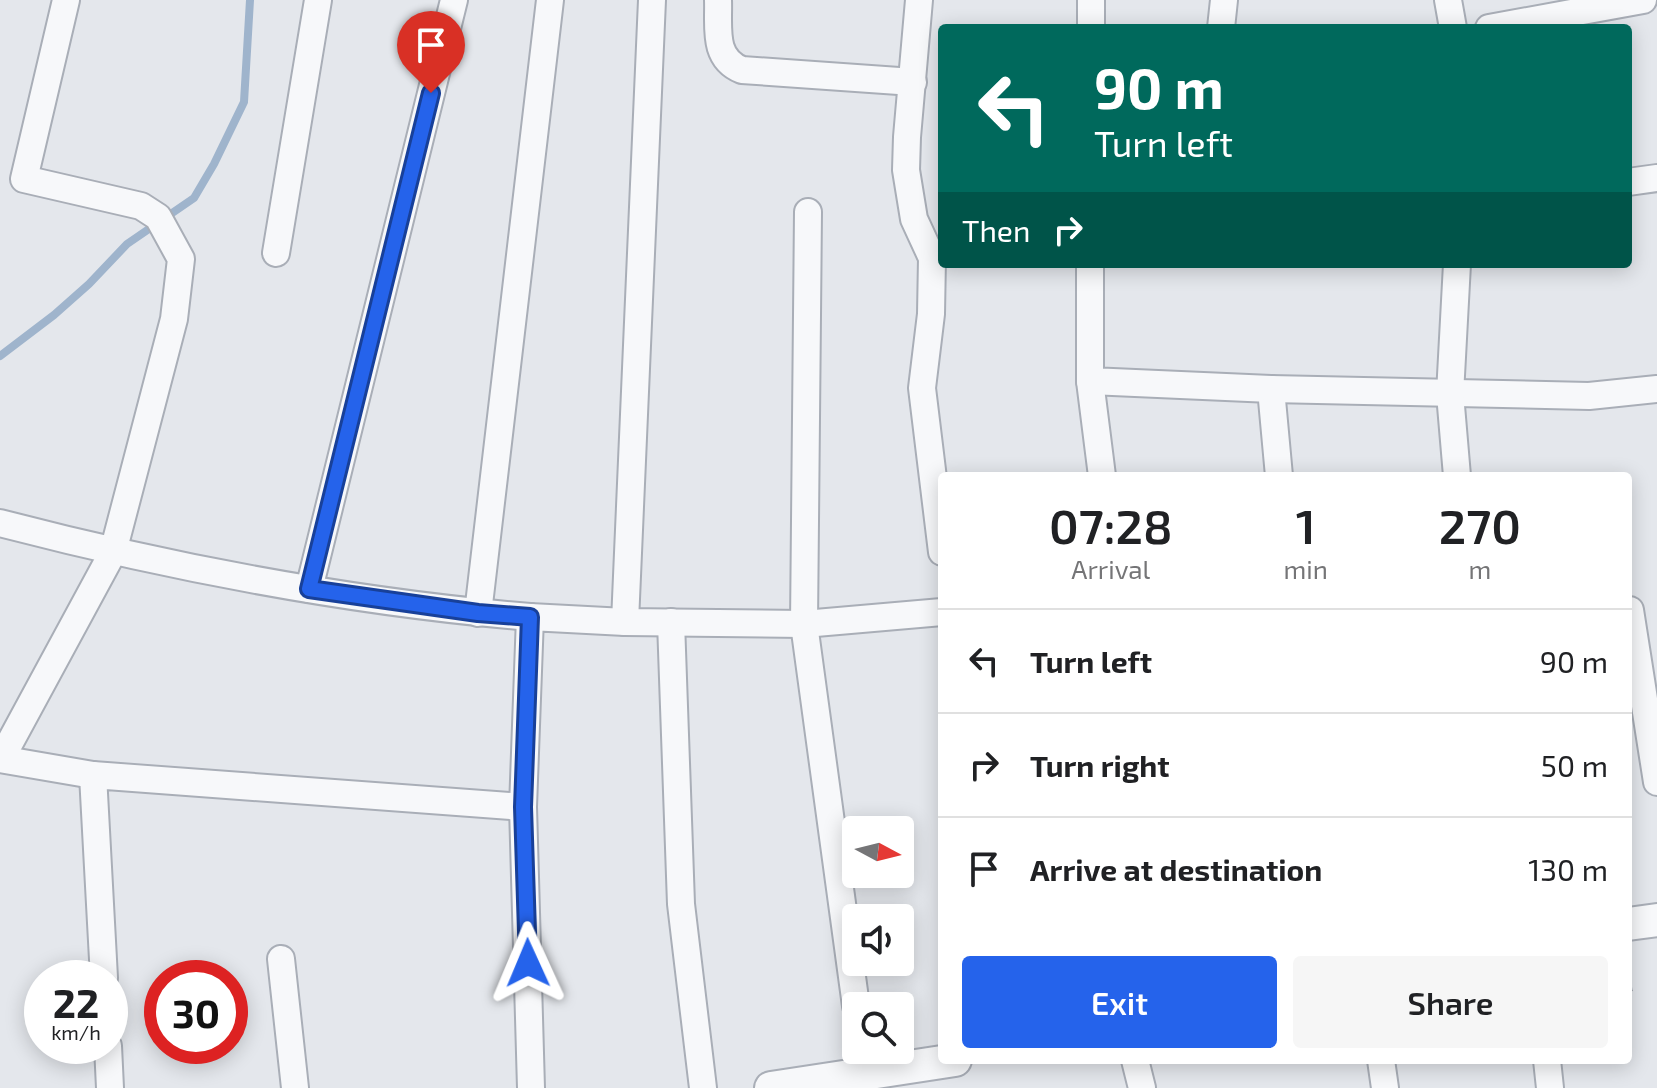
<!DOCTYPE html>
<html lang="en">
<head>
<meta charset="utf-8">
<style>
	body { margin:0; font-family:"Exo 2",sans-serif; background:#f6f6f6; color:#202124; height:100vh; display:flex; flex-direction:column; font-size:30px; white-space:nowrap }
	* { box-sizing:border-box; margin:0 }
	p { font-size:26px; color:#757577 }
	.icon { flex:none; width:44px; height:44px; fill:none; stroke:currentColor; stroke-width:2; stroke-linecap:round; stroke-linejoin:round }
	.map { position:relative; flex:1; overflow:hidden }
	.panel { position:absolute; left:938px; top:472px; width:694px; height:592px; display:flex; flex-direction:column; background:#fff; border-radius:8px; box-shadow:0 4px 20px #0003 }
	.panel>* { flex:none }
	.banner { position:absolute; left:938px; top:24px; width:694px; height:244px; border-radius:8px; box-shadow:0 4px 20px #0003; background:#00695c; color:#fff; overflow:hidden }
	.needle { width:52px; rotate:97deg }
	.buttons { position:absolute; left:842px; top:816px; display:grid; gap:16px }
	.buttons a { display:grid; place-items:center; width:72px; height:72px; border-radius:8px; background:#fff; box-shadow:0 4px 20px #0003; font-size:40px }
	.speed { position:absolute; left:24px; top:960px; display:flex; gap:16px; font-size:40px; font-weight:700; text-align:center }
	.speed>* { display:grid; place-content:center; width:104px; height:104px; border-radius:50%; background:#fff; box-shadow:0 4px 20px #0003; line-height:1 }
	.speed small { font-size:20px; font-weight:400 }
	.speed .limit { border:12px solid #d22; background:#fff; color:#111 }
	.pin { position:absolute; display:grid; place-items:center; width:68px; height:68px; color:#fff; margin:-82px -34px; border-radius:50% 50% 50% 0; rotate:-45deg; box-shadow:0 0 8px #0007 }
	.pin .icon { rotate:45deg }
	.me { position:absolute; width:88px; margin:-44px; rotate:359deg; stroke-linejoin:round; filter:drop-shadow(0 0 6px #0008) }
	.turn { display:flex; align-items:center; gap:28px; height:168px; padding:0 24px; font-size:36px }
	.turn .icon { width:104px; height:104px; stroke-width:2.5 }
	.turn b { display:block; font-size:56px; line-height:68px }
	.then { display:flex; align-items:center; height:76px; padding:0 24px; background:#0003; gap:16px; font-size:30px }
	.eta { display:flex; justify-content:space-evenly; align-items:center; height:136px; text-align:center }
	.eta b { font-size:48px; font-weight:600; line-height:56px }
	.primary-button { display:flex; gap:16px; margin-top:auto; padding:16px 24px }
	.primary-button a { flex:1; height:92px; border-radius:8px; background:#2563eb; color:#fff; font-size:32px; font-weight:600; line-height:92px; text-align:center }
	.primary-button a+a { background:#f6f6f6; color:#202124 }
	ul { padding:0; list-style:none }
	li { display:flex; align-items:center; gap:24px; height:104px; padding:0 24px; border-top:2px solid #e0e0e0 }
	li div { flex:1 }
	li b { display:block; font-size:30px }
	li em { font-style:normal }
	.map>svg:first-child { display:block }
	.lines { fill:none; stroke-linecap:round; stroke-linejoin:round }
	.stream { stroke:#9fb4cc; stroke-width:8 }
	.building { fill:url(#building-cross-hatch) }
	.minor-casing { stroke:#a9aeb7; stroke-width:30 }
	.tertiary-casing { stroke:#a9aeb7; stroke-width:36 }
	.minor { stroke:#f7f8fa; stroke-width:26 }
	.tertiary { stroke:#f7f8fa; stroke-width:32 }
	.route-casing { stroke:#184099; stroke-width:20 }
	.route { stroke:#2563eb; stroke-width:14 }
</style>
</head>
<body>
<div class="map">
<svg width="1657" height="1088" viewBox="0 0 1657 1088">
	<defs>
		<pattern id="building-cross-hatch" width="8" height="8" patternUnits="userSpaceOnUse" patternTransform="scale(2)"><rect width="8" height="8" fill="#bbc0ca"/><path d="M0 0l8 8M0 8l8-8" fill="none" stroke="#989da6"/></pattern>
	</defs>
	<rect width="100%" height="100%" fill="#e4e7ec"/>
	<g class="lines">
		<path class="stream" d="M0 356 54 315 89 284 127 244 194 198 214 164 244 102 250 0"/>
	</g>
	<path class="building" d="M1628 969 1633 991 1628 992Z"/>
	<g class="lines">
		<g class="minor-casing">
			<g id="minor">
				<path d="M718 0C719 27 712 58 742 70L913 82"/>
				<path d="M919 0 907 137 906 170 914 219 932 258 931 314 922 388 942 552"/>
				<path d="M1448 0 1453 28"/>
				<path d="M1091 28V0"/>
				<path d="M1221 28 1224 0"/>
				<path d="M1489 28 1643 0"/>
				<path d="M1628 182 1657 178"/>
				<path d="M808 212 804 624 856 1006"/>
				<path d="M276 253 318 0"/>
				<path d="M1090 264V381L1271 389 1279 476"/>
				<path d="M1090 381 1102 476"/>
				<path d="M1271 389 1589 396 1657 389"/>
				<path d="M1457 476 1450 394 1457 264"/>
				<path d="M0 523C173 568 351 602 530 617"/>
				<path d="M309 589 454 0"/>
				<path d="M1630 610 1657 782"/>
				<path d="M478 613 550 0"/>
				<path d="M625 622 652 0"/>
				<path d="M671 622 681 904 703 1088"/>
				<path d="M0 759 93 775"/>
				<path d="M1 759 113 552 174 319 181 259 158 217 141 206 24 179 66 0"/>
				<path d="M281 959 295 1088"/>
				<path d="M104 978 93 775 523 807"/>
				<path d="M108 1046 110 1088"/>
				<path d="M863 1050 866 1072"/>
				<path d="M1135 1060 1142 1088"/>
				<path d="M1381 1060 1385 1088"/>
				<path d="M1547 1060 1550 1088"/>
				<path d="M531 1088 523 807 530 617 625 622 804 624 942 612"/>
			</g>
		</g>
		<g class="tertiary-casing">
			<g id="tertiary">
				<path d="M1628 924 1657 920"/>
				<path d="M771 1088 955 1060"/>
			</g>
		</g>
		<use href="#minor" class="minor"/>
		<use href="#tertiary" class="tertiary"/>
	</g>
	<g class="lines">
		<g class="route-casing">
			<path id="route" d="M431 93 309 589 478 613 530 617 523 807 528 963"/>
		</g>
		<use href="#route" class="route"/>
	</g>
</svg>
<div class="buttons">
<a><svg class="needle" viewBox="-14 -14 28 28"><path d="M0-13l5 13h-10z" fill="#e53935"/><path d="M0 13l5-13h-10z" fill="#757577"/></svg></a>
<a><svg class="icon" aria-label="sound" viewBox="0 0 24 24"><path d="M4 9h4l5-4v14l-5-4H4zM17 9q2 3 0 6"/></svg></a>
<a><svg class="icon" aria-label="search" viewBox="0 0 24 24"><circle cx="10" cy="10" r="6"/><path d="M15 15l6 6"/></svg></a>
</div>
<div class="speed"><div>22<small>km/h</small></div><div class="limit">30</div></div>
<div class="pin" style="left:431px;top:93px;background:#d93025"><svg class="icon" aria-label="arrive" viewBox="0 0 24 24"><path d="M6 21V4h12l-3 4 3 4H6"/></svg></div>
<svg class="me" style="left:528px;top:963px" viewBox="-20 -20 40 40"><path d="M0-17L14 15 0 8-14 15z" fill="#2563eb" stroke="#fff" stroke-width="4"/></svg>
<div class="banner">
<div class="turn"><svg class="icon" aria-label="left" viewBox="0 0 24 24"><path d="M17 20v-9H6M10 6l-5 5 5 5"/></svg><div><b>90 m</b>Turn left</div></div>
<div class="then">Then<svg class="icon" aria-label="right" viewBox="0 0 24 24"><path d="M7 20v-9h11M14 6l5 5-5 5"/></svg></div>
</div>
<section class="panel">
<div class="eta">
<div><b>07:28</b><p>Arrival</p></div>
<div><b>1</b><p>min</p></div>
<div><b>270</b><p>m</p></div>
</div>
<ul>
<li><svg class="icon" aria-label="left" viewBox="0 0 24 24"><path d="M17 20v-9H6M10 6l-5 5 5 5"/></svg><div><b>Turn left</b></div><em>90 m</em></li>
<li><svg class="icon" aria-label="right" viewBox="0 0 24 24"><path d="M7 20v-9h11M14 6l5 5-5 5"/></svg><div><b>Turn right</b></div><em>50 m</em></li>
<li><svg class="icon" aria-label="arrive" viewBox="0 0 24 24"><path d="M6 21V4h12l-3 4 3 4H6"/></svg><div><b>Arrive at destination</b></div><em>130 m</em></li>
</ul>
<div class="primary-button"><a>Exit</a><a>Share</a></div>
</section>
</div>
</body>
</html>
